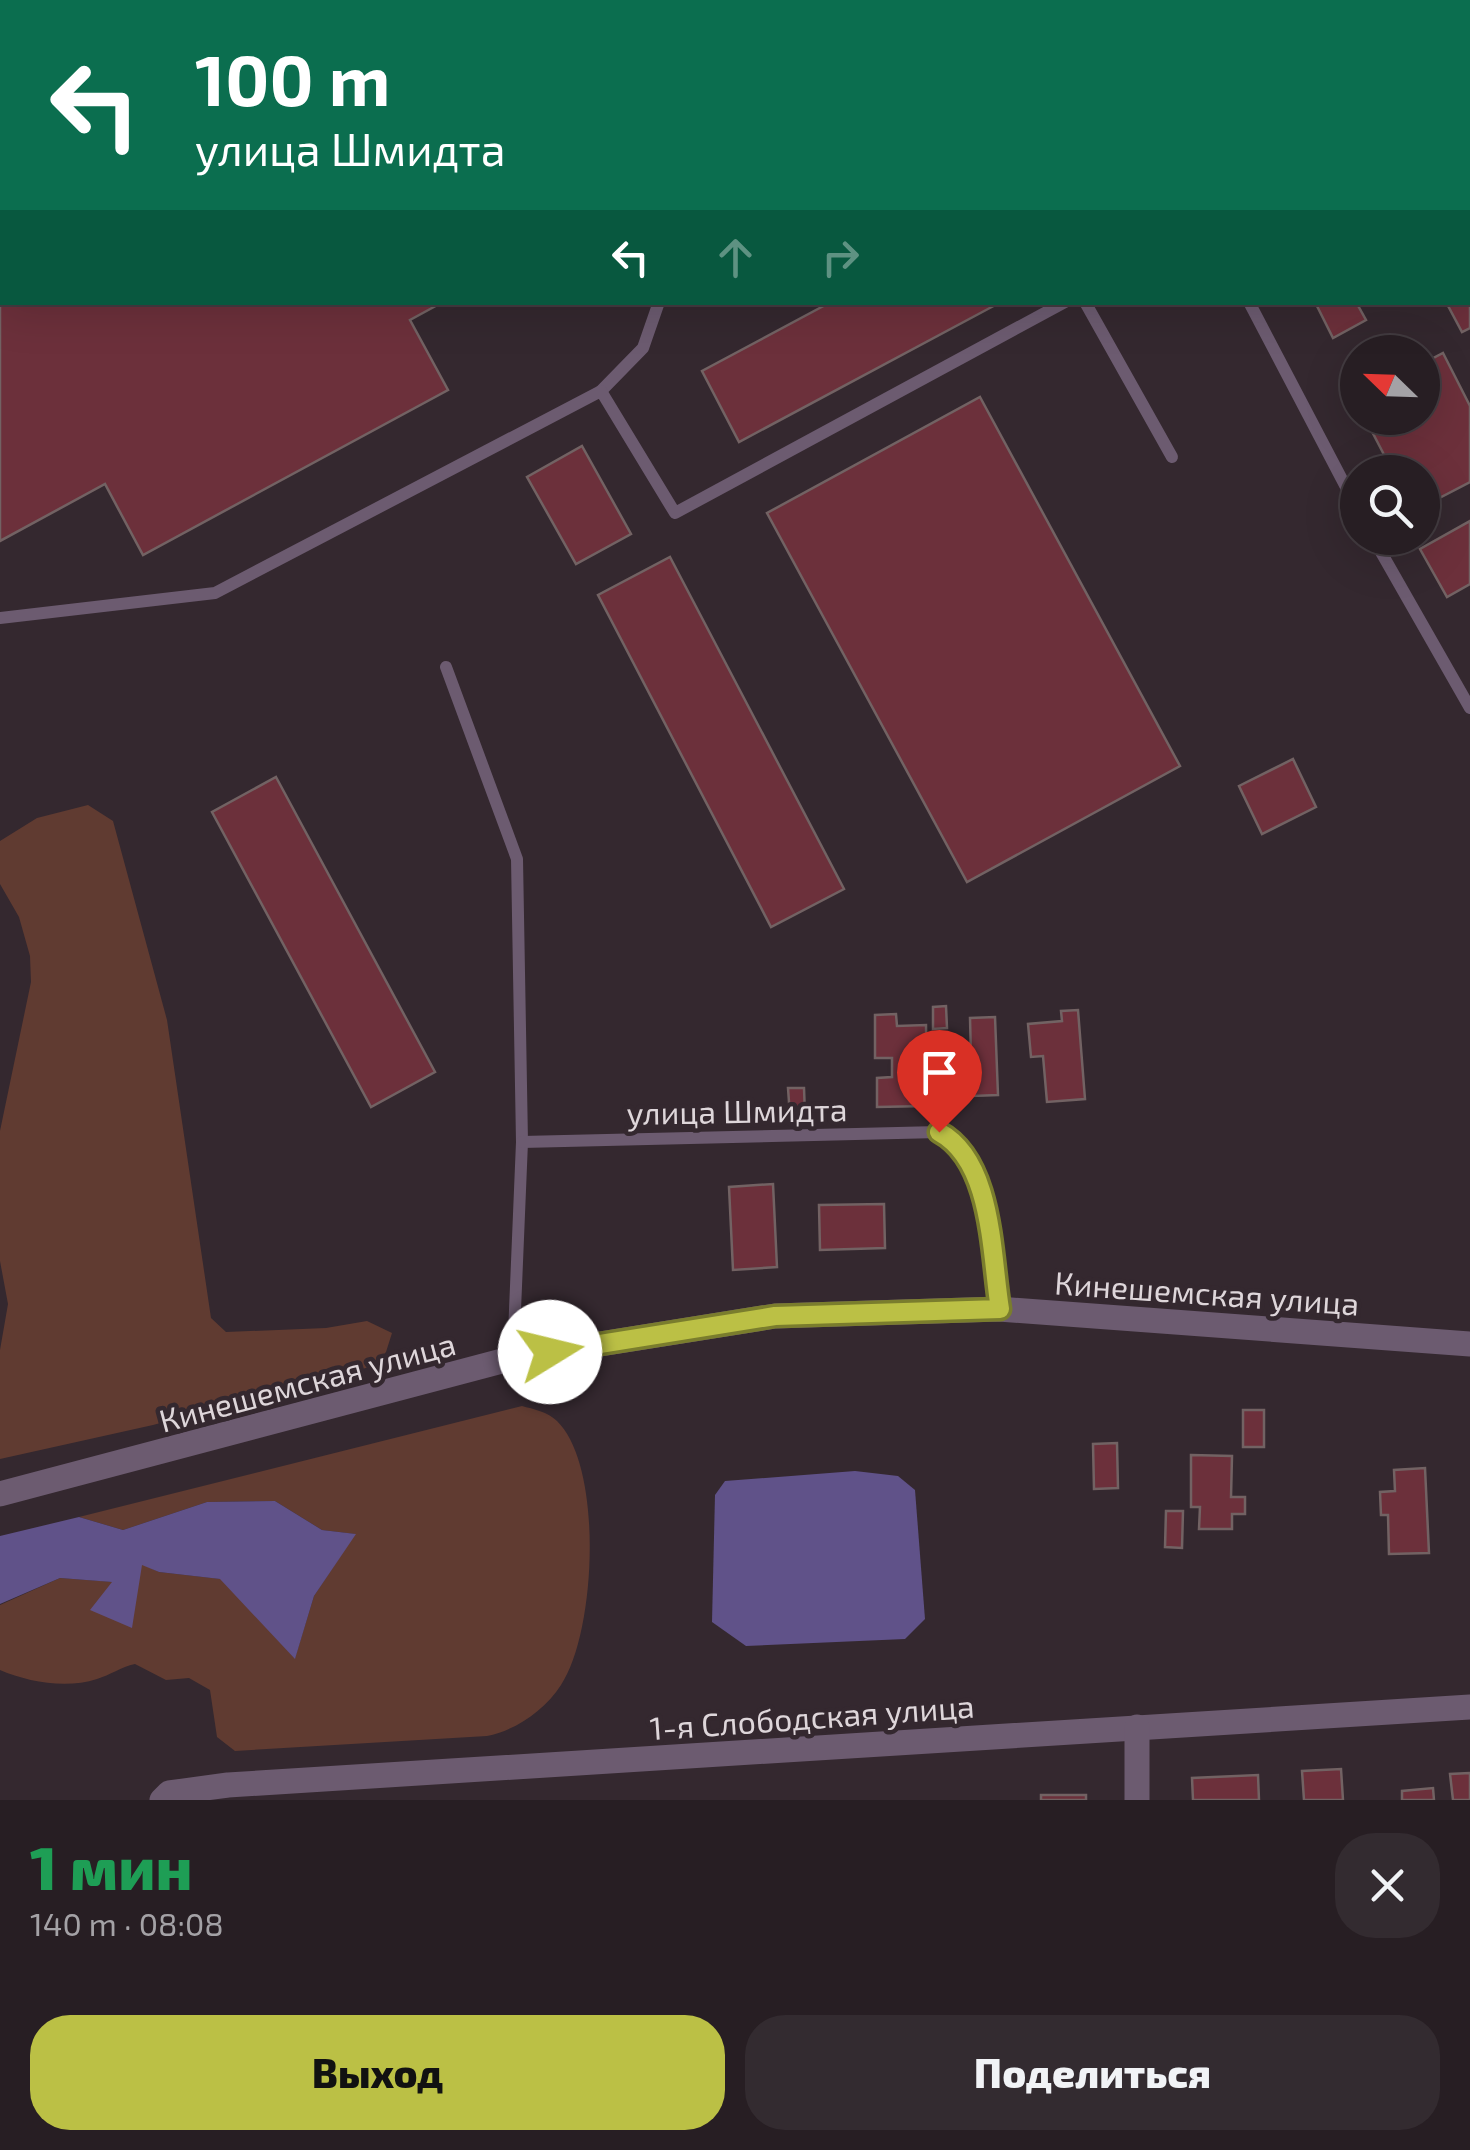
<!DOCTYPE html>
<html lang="ru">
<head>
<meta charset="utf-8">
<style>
	body { margin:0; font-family:"Exo 2",sans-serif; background:#332b30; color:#f1f3f6; height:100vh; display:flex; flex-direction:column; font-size:38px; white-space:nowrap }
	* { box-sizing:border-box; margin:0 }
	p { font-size:32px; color:#a4a2a6 }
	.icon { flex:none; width:55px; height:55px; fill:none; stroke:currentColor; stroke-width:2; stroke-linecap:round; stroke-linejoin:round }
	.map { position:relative; height:1800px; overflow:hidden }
	.sheet { display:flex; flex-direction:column; background:#271e23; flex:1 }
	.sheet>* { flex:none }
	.top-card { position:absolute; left:0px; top:0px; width:1470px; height:305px; box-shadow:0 10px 40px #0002,0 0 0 2px #433c41; background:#0b6e4f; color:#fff; overflow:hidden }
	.needle { width:65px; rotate:293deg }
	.buttons { position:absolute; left:1340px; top:335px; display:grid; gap:20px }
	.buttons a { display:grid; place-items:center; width:100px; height:100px; border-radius:50%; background:#271e23; box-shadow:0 10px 40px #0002,0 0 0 2px #433c41; font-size:50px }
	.pin { position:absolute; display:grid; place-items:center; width:85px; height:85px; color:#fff; margin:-102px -42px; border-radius:50% 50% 50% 0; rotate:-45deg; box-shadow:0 0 10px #0007 }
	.pin .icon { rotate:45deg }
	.me { position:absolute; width:110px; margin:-55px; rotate:81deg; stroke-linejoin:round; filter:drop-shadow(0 0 8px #0008) }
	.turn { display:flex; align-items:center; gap:35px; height:210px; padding:0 30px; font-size:45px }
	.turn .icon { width:130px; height:130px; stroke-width:2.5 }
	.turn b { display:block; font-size:70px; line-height:85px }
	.lanes { display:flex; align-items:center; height:95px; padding:0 30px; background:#0003; justify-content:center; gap:50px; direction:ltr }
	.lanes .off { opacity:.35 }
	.round { display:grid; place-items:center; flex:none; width:105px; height:105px; border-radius:40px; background:#332b30 }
	.headline { display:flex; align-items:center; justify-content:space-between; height:170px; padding:0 30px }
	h1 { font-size:60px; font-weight:800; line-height:75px; color:#1e9e55 }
	.cta { display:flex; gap:20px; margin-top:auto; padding:20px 30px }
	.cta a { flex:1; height:115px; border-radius:40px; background:#bbc045; color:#111; font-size:40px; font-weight:800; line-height:115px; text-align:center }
	.cta a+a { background:#332b30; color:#f1f3f6 }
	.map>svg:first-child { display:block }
	.green { fill:#603b31 }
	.water { fill:#605289 }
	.building { fill:#6c303b; stroke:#726263; stroke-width:2.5 }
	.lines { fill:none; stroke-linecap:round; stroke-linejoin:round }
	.service { stroke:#6c5b70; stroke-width:12 }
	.minor { stroke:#6c5b70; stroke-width:25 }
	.tertiary { stroke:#6c5b70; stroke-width:25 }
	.route-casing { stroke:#7a7d2d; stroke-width:25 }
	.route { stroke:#bbc045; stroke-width:18 }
	.labels { text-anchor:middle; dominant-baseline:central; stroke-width:9; stroke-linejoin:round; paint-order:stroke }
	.street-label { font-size:32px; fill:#ded6da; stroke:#34282f }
</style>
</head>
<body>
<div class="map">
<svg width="1470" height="1800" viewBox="0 0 1470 1800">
	<rect width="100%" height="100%" fill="#34282f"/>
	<g class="green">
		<path d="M88 805 113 821 167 1020 211 1318 226 1332 326 1328 367 1321 392 1333 386 1352 373 1366 153 1425 0 1459V1350L8 1304 0 1261V1131L31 982 30 956 19 917 0 884V841L37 818Z"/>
		<path d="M522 1406C533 1409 548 1412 557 1421 604 1467 596 1633 561 1685 544 1711 516 1730 487 1736L235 1751 217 1737 210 1690 189 1678 166 1680 135 1664C121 1667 110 1675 97 1679 66 1689 28 1682 0 1670V1605L60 1578 114 1582 142 1564 159 1572 221 1579 295 1658 314 1596 355 1534 322 1530 275 1501 207 1502 123 1530 79 1517Z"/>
	</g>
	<g class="water">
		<path d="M855 1471 898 1476 915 1490 925 1619 905 1639 746 1646 712 1622 715 1495 725 1481Z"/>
		<path d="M275 1501 322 1530 356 1534 314 1596 295 1659 220 1579 159 1572 142 1565 132 1628 90 1610 112 1582 60 1578 0 1604V1536L79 1517 123 1530 207 1502Z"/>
	</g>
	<g class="building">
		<path d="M0 0H431L2 2V302H443L410 320 448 390 143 555 105 484 0 541Z"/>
		<path d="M1336 0H1470V52L1468 2Z"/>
		<path d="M1470 124V328L1462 332 1446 302H1468Z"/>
		<path d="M831 302H1001L739 442 702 371Z"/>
		<path d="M1315 302H1356L1366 320 1333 338Z"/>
		<path d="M1443 353 1470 406V482L1422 507V472H1393L1365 418H1422V364Z"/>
		<path d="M980 397 1180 766 967 882 767 513Z"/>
		<path d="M582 446 631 534 576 564 527 477Z"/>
		<path d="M1470 521V584L1447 597 1420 549Z"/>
		<path d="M670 557 844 889 771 927 598 595Z"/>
		<path d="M1293 759 1316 807 1262 834 1239 786Z"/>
		<path d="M276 777 435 1072 371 1107 212 812Z"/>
		<path d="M946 1006 947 1028 933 1029V1007Z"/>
		<path d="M1078 1010 1085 1099 1047 1102 1043 1056 1031 1057 1028 1024 1062 1021 1061 1011Z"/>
		<path d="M896 1014 897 1026 926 1025 927 1106 877 1107V1078L892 1077V1058H875V1015Z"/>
		<path d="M995 1017 998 1095 972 1096 970 1018Z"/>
		<path d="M788 1088H804L805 1115 790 1116Z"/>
		<path d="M773 1184 777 1267 733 1270 729 1187Z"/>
		<path d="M884 1204 885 1248 820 1250 819 1205Z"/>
		<rect x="1243" y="1410" width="21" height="37"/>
		<path d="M1117 1443 1118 1488 1094 1489 1093 1444Z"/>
		<path d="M1191 1455 1232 1456 1231 1497H1245V1514H1232V1529H1199L1200 1507H1191Z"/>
		<path d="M1425 1468 1429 1553 1389 1554 1388 1515H1381L1380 1492 1395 1491 1394 1470Z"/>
		<path d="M1166 1511H1183L1182 1548 1165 1547Z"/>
		<path d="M1341 1769 1343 1800H1304L1302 1771Z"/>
		<path d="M1470 1773V1800H1453L1450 1774Z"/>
		<path d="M1258 1775 1259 1800H1193L1192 1778Z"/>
		<path d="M1433 1788 1434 1800H1402V1791Z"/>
		<rect x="1041" y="1795" width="45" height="5"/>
	</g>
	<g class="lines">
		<g class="service">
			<path d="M522 0 523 2"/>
			<path d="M1215 0 1216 2"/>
			<path d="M1468 100 1470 98"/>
			<path d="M1085 302 1172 457"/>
			<path d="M1249 302 1358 510"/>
			<path d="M601 391 643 348 659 302"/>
			<path d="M1373 538 1470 708"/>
			<path d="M0 618 215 593 601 391 675 513 1065 302"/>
			<path d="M446 667 517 859 522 1142 513 1358"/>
			<path d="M522 1142 939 1132C993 1161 991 1254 999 1309"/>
		</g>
		<g class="minor">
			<path d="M162 1800 169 1793 228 1785 1470 1707"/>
			<path d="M1137 1800V1727"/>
		</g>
		<path class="tertiary" d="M0 1494 513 1358 775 1316 999 1309 1470 1344"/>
	</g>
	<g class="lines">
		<g class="route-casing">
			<path id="route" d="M550 1352 775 1316 1000 1309C991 1254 993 1161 939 1132"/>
		</g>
		<use href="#route" class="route"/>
	</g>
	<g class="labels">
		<g class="street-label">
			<text transform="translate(737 1110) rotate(-1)">улица Шмидта</text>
			<text transform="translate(1207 1292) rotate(4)">Кинешемская улица</text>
			<text transform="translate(307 1381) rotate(-15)">Кинешемская улица</text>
			<text transform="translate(812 1716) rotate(-4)">1-я Слободская улица</text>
		</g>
	</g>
</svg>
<div class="buttons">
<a><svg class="needle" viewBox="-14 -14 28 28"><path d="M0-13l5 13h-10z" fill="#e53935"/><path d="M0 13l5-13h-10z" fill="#a4a2a6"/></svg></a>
<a><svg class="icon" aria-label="search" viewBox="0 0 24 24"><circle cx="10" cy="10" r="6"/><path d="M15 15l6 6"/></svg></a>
</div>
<div class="pin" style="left:939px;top:1132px;background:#d93025"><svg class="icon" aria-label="arrive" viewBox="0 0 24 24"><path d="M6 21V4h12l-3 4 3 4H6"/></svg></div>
<svg class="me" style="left:550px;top:1352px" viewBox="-20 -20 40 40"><circle r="19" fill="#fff"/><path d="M0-13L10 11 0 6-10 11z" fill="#bbc045"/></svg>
<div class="top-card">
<div class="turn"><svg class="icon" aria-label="left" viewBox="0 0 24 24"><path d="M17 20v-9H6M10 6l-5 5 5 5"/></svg><div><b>100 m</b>улица Шмидта</div></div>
<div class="lanes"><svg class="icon" aria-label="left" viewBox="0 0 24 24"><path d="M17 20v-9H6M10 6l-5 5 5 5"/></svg><svg class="icon off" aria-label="ahead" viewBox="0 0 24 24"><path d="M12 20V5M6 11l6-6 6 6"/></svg><svg class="icon off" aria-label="right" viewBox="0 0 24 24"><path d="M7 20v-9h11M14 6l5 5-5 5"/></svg></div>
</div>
</div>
<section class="sheet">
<div class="headline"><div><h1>1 мин</h1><p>140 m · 08:08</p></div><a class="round"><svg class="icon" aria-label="close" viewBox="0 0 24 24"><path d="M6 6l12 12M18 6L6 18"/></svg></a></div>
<div class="cta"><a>Выход</a><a>Поделиться</a></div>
</section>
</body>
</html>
